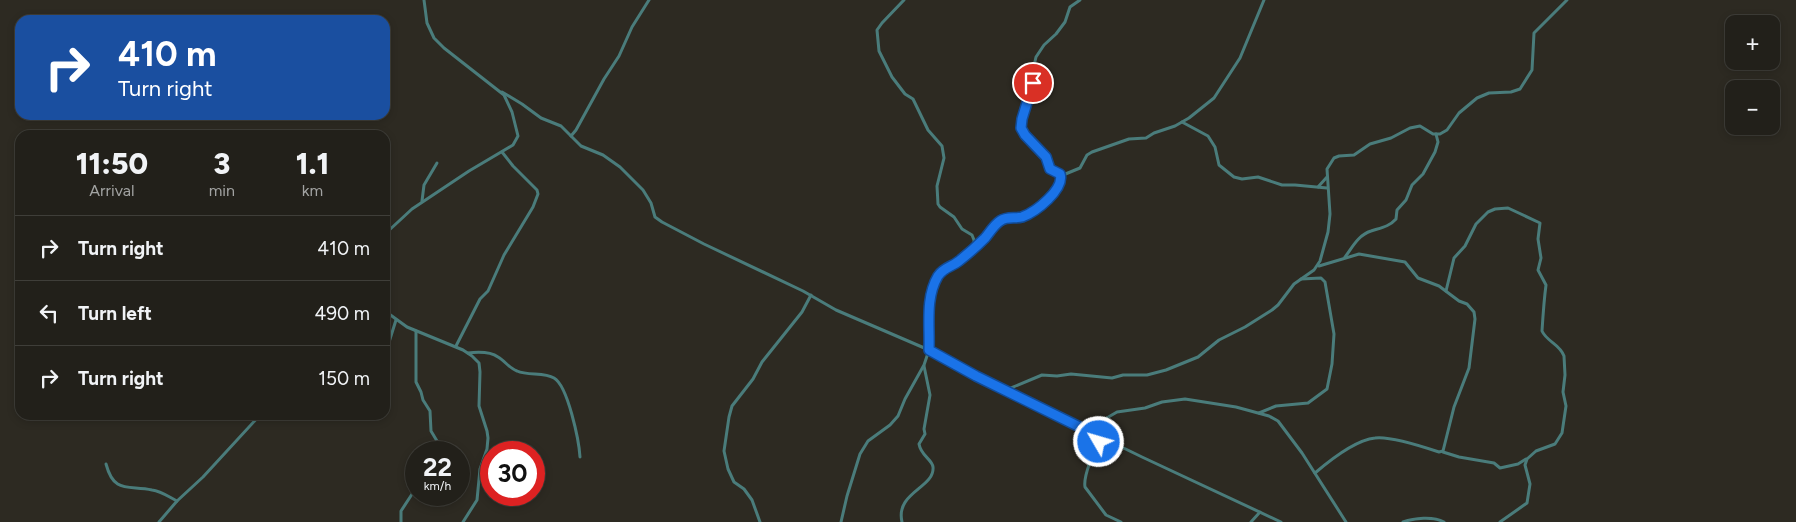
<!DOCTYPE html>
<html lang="en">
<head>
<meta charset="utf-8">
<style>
	body { margin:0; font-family:Figtree,sans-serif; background:#2a2823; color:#f1f3f6; height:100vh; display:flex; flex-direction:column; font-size:19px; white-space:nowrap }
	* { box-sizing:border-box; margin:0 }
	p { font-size:16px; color:#a2a3a2 }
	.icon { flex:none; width:28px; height:28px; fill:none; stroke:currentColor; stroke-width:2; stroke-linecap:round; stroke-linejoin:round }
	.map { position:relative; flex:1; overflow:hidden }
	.drawer { position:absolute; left:15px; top:130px; width:375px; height:290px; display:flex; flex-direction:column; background:#22201a; border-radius:15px; box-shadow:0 2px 8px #0003,0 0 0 1px #3f3e39 }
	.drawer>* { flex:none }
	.guide { position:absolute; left:15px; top:15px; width:375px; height:105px; border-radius:15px; box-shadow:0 2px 8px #0003,0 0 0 1px #3f3e39; background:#1a4fa0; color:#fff; overflow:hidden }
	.tools { position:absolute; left:1725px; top:15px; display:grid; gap:10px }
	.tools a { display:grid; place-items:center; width:55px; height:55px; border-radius:10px; background:#22201a; box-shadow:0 2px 8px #0003,0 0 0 1px #3f3e39; font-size:25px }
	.speed { position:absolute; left:405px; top:441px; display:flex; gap:10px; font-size:25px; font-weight:700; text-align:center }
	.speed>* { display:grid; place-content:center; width:65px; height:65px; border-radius:50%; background:#22201a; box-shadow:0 2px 8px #0003,0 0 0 1px #3f3e39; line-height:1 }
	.speed small { font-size:12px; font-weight:400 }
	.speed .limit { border:8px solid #d22; background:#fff; color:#111 }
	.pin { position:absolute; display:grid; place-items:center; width:42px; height:42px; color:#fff; margin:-21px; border:2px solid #fff; border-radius:50%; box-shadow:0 1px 5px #0007 }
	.me { position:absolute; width:55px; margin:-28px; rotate:308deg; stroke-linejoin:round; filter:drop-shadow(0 0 4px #0008) }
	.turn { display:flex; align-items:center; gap:18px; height:105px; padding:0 20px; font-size:22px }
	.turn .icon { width:65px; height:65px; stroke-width:2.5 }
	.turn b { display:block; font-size:35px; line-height:42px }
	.eta { display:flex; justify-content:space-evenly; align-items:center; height:85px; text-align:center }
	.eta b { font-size:30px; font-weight:800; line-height:35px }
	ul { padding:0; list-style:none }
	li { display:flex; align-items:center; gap:15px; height:65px; padding:0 20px; border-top:1px solid #3f3e39 }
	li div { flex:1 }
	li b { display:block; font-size:19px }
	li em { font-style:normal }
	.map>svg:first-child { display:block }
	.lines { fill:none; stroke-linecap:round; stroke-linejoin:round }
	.minor { stroke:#4a7c7b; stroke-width:3 }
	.route-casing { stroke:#114b97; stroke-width:12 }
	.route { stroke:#1a73e8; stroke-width:9 }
</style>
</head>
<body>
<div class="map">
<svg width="1796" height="522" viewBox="0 0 1796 522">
	<rect width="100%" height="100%" fill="#2d2a22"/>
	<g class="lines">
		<g class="minor">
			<path d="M904 0 882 23 877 30 879 51 892 77 905 94 913 99 928 130 942 146 944 158 937 186 938 204 940 207 954 217 962 229 972 235 974 240V247"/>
			<path d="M502 92 522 104 541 118 561 126 581 146 603 155 620 167 643 190 651 203 655 217 662 222 704 244 803 291 836 310 929 350 976 376 1142 457 1281 522"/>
			<path d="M1182 122 1208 136 1215 147 1219 165 1234 177 1242 179 1258 177 1282 185H1295L1327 188"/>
			<path d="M571 136 576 130 604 79 619 56 632 27 649 0"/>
			<path d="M1061 179 1060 174 1050 168 1046 157 1025 135 1021 124 1032 88 1033 70 1036 57 1044 45 1056 34 1065 22 1070 7 1080 0"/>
			<path d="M1318 187 1327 177"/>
			<path d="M422 201 424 185 437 163"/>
			<path d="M385 234 412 209 469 171 513 145 518 136 512 112 504 95 444 48 434 38 427 23 424 0"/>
			<path d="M1345 257C1352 248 1358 235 1371 231 1380 228 1389 227 1396 219L1397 210 1406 200 1412 185 1423 174 1435 152 1438 142 1436 134"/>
			<path d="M1446 291 1454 258 1465 246 1476 224 1488 212 1495 209 1508 208 1540 223 1538 239 1541 258 1538 270 1546 285C1544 300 1543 315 1542 331 1547 342 1560 344 1564 356L1565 375 1563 392 1566 406 1562 433 1555 444 1536 451 1527 459 1525 465 1530 484 1527 503 1500 522"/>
			<path d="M385 311 407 327 463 350 472 356 479 363 480 372 479 406 487 431 488 438 487 449 480 469 477 500 463 522"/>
			<path d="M416 331V382L421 392 423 400 430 411 431 431 440 446 437 452"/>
			<path d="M456 346 480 299 488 291 504 255 533 207 538 194 537 190 513 166 502 152"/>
			<path d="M468 353C477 352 491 352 498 357 505 361 509 368 517 371 528 376 544 372 554 378 568 386 579 441 580 457"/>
			<path d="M385 355 396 320"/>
			<path d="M1006 390 1042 375 1057 376 1071 374 1112 378 1123 375H1147L1166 370 1198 357 1219 340 1245 327 1272 310 1278 305 1294 284 1314 270 1320 261 1328 232 1330 214 1327 169 1334 158 1339 156 1354 155 1370 144 1391 138 1410 128 1420 126 1433 134H1440L1447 130 1459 113 1477 98 1489 93 1511 92 1520 89 1532 70 1534 33 1567 0"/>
			<path d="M1259 413 1276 406 1308 403 1327 389 1332 364 1334 334 1325 282 1321 278 1301 279"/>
			<path d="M1079 426 1105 419 1117 412 1145 408 1162 402 1185 399 1236 407 1269 416 1278 421 1302 453 1346 522"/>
			<path d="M1098 436 1100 440C1094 451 1083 476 1085 487L1106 515 1121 522"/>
			<path d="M1443 452 1459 457 1494 463 1500 468 1518 464 1526 459"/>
			<path d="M106 464C114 494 128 485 152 490 161 491 169 497 177 501"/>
			<path d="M1315 473C1329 461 1356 440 1375 438 1389 436 1424 447 1439 452L1443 451 1454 407 1469 368 1475 319 1474 312 1467 304 1459 301 1439 286 1418 278 1405 262 1359 254 1319 266"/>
			<path d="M159 522 177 501 203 477 260 415"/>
			<path d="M401 522V511L416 488"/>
			<path d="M760 522 752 500 744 489 734 482 728 469 724 451 729 417 732 406 753 379 762 362 802 312 811 295"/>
			<path d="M841 522 847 496 860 454 868 441 890 425 898 416 905 399 924 365 929 350 931 294 939 274 945 268 960 260 983 240 997 223 1005 218 1023 216 1036 209 1053 194 1063 175 1080 168 1087 155 1092 152 1129 139 1146 138 1154 133 1175 126 1189 118 1214 98 1240 58 1264 0"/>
			<path d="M902 522C895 492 935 488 933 467 932 459 921 456 919 444L925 434 924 429 930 395 924 366"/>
			<path d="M1251 522 1260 512"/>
			<path d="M1403 522C1414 518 1433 516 1444 522"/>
		</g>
	</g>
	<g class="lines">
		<g class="route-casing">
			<path id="route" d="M1033 83 1022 119 1021 128 1025 135 1046 157 1050 169 1060 174C1065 189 1036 212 1022 217 1015 219 1007 216 1000 221 994 225 990 232 985 238 977 246 968 254 959 261 952 267 944 267 938 276 925 298 930 325 929 350L976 376 1098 436 1099 442"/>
		</g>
		<use href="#route" class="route"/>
	</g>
</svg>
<div class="tools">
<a>+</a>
<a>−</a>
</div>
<div class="speed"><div>22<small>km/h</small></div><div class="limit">30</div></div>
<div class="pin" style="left:1033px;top:83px;background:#d93025"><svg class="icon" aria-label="arrive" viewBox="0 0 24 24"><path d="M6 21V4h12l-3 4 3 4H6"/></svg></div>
<svg class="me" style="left:1099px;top:442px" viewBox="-20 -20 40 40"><circle r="17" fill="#1a73e8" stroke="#fff" stroke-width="3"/><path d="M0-11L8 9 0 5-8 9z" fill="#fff"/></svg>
<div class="guide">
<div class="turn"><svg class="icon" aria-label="right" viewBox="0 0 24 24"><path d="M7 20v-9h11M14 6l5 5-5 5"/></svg><div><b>410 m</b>Turn right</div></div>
</div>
<section class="drawer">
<div class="eta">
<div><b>11:50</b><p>Arrival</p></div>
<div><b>3</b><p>min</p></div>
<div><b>1.1</b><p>km</p></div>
</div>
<ul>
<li><svg class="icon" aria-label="right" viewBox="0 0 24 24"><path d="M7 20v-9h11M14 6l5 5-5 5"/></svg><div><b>Turn right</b></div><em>410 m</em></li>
<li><svg class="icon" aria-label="left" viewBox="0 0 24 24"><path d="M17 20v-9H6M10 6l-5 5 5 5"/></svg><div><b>Turn left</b></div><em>490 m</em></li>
<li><svg class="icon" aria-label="right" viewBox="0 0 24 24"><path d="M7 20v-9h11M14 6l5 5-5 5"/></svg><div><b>Turn right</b></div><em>150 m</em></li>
</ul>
</section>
</div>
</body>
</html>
